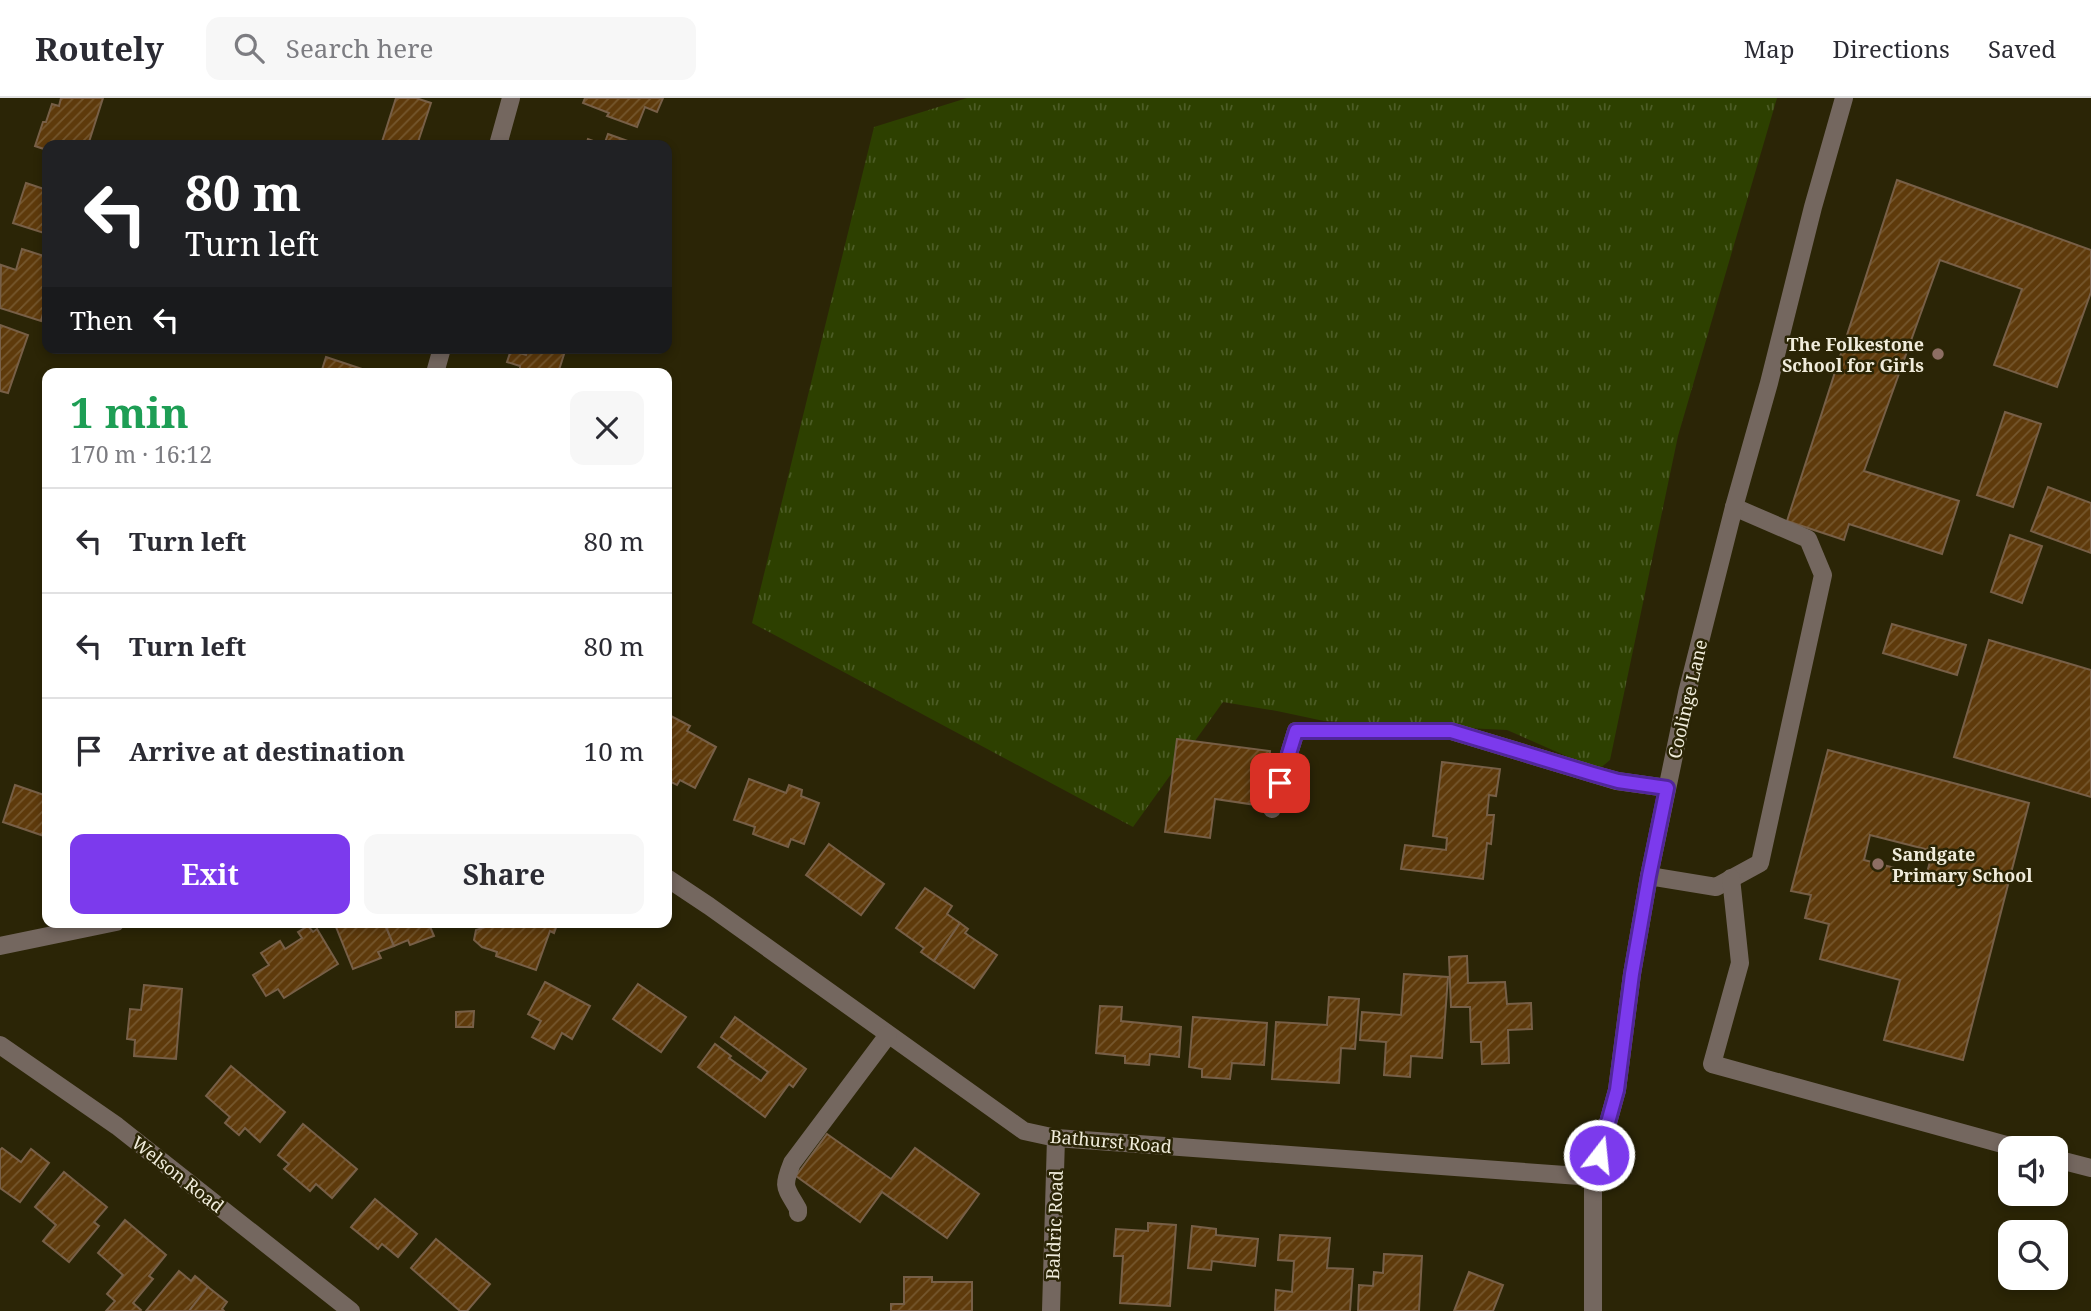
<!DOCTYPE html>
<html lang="en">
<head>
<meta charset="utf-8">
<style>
	body { margin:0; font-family:"Noto Serif",serif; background:#f7f7f7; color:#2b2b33; height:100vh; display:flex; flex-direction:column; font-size:26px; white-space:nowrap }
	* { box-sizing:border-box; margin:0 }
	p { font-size:23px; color:#7c7c81 }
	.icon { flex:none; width:38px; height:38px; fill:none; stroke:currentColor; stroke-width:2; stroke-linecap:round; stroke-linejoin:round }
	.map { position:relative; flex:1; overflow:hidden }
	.details { position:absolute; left:42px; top:270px; width:630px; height:560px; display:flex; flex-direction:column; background:#fff; border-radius:14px; box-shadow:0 4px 10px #0003 }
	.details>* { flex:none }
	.top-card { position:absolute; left:42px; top:42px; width:630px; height:214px; border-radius:14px; box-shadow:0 4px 10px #0003; background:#202124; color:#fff; overflow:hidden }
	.tools { position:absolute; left:1998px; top:1038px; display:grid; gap:14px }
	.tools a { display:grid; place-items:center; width:70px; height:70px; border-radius:14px; background:#fff; box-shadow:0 4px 10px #0003; font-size:35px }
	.pin { position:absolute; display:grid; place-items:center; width:60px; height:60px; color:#fff; margin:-30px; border-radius:14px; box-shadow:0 4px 10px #0006 }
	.me { position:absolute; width:77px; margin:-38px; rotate:16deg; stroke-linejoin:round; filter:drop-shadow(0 0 5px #0008) }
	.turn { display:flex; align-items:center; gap:24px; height:147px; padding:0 28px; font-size:32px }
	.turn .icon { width:91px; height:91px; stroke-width:2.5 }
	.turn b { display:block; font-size:49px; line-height:60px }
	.then { display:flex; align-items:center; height:66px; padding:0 28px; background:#0003; gap:14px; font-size:26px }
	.round { display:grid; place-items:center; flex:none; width:74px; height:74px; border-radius:14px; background:#f7f7f7 }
	.headline { display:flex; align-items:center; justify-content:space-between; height:119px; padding:0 28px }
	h1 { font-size:42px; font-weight:700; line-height:52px; color:#1e9e55 }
	.primary-button { display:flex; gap:14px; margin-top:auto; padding:14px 28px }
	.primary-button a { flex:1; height:80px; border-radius:14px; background:#7c3aed; color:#fff; font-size:28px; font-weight:700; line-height:80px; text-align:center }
	.primary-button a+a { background:#f7f7f7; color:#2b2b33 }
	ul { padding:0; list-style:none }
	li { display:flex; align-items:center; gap:21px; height:105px; padding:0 28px; border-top:2px solid #e1e1e2 }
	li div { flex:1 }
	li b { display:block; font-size:26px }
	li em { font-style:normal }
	header { display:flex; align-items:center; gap:42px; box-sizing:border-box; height:98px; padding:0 35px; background:#fff; border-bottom:2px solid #e1e1e2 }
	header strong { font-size:33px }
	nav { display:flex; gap:38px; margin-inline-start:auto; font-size:24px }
	.search { width:490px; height:63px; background:#f7f7f7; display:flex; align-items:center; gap:18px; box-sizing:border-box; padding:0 24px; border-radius:14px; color:#7c7c81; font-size:26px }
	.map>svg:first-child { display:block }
	.grass { fill:url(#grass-tufts) }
	.building { fill:url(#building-hatch); stroke:#775f47; stroke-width:2; fill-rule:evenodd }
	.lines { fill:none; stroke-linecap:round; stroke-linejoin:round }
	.minor { stroke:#74675f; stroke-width:18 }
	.route-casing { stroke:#51269a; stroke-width:18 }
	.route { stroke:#7c3aed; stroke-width:12 }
	.education-dot { fill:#8d6e63; stroke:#2b2506; stroke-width:2.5 }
	.labels { text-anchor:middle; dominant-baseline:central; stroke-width:5; stroke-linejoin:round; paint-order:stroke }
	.poi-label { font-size:18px; font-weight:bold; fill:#f0ecdb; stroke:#2b2506; text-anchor:end }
	.street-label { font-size:18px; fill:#f0ecdb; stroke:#2b2506 }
</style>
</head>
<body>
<header>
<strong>Routely</strong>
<div class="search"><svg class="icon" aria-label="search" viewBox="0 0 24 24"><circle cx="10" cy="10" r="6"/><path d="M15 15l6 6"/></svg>Search here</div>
<nav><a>Map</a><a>Directions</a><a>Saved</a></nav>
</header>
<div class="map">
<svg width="2091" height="1213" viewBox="0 0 2091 1213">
	<defs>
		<pattern id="grass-tufts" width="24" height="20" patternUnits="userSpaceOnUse" patternTransform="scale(1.75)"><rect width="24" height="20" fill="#2d4000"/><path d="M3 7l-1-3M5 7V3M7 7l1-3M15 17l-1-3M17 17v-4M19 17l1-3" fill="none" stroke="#4c5c25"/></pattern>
		<pattern id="building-hatch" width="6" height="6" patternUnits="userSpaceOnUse" patternTransform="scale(1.75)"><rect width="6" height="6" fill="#5e3a0b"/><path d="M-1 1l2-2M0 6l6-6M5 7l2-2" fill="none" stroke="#75572e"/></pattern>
	</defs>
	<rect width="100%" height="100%" fill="#2b2506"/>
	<path class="grass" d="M967 0H1777L1678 338 1610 662 1598 672 1507 632 1324 623 1277 613 1223 604 1133 729 752 525 874 29Z"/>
	<g class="building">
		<path d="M61 0H103L88 47H47V52L35 48 43 24H46L52 6 59 8Z"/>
		<path d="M396 0H416L431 5 417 47H381Z"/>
		<path d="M585 0H663L657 14 645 9 637 29 607 18 609 15 583 5Z"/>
		<path d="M608 36 636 46 635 47H586L588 41 604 47Z"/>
		<path d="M1897 82 2091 152V194L2057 289 1994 267 2022 191 1940 162 1864 373 1959 403 1942 456 1849 426 1844 442 1787 423Z"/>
		<path d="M26 85 47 92V136L13 125Z"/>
		<path d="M22 151 47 159V201L41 223 0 210 1 167 16 172Z"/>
		<path d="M0 227 28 237 8 295 0 293Z"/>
		<path d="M528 250H566L558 275H529L520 271V268L507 264 511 252 526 257Z"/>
		<path d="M326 259 365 272V275H321Z"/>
		<path d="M2005 314 2041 326 2013 409 1977 397Z"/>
		<path d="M2048 389 2091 405V455L2031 433Z"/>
		<path d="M2010 437 2042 448 2022 505 1991 494Z"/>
		<path d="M1892 526 1966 547 1957 577 1883 555Z"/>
		<path d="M1989 542 2091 572V699L1954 659Z"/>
		<path d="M667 616 690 628 687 633 716 649 695 690 680 682 677 687 667 682Z"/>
		<path d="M1177 641 1270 653 1263 708 1215 701 1210 740 1165 734Z"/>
		<path d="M1828 652 2029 705 1963 962 1884 942 1900 882 1820 861 1829 826 1805 820 1811 797 1791 793ZM1870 737 1933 753 1926 778 1864 762Z"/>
		<path d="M1442 664 1500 671 1496 698 1489 697 1487 717H1494L1491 746 1487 745 1483 781 1401 771 1405 747 1446 752 1447 740 1433 738Z"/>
		<path d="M749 681 786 695 789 687 802 692 801 698 819 705 804 746 791 741 788 749 753 736 755 729 734 722Z"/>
		<path d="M15 687 47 698V739L3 724Z"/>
		<path d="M829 746 884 786 861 817 806 777Z"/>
		<path d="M925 790 952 808 947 816 960 825 934 863 921 854 924 850 896 830Z"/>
		<path d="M334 824H384L394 848 378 854 381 860 353 871Z"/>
		<path d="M384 824H428L434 838 410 847 408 842 394 848Z"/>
		<path d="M490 824H558L554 835 550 833 536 872 496 858 497 854 482 849 474 842 476 832 489 828Z"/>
		<path d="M960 825 968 831 965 835 997 857 974 890 934 863Z"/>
		<path d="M308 828 313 834 317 831 338 866 284 900 278 891 266 898 253 877 269 867 261 855 280 843 285 851 302 840 298 834Z"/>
		<path d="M1467 858 1468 885 1505 884 1507 906 1531 905 1532 931 1508 932 1509 965 1482 966 1481 944H1471L1470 909H1451L1449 859Z"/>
		<path d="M1404 876 1448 879 1442 960 1411 958 1410 979 1384 977 1386 944 1360 942 1362 914 1401 917Z"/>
		<path d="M545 884 590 908 572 941 562 935 554 951 532 939 541 923 528 916Z"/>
		<path d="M638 886 686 919 661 954 613 921Z"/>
		<path d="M144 887 182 891 176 961 134 958 135 942 127 941 130 911 141 912Z"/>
		<path d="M1329 899 1359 901 1355 951 1341 950 1339 985 1272 981 1276 924 1327 927Z"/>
		<path d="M1100 908 1122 909 1121 923 1181 929 1179 959 1150 956 1149 967 1125 965V958L1096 955Z"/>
		<path d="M474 913 473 929H456V914Z"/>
		<path d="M735 919 806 971 793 989 789 986 765 1019 698 969 715 946 731 958 729 960 761 983 768 974 721 939Z"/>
		<path d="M1193 919 1267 925 1264 967 1232 965 1230 981 1202 979V971L1189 969Z"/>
		<path d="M231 968 285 1014 260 1044 245 1030 239 1037 225 1025 230 1019 206 998Z"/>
		<path d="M303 1026 357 1071 332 1100 316 1086 310 1093 284 1071 289 1066 278 1057Z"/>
		<path d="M827 1036 891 1081 915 1050 979 1096 947 1140 882 1094 860 1124 796 1078Z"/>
		<path d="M2 1050 21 1064 31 1051 49 1065 20 1104 0 1090V1052Z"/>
		<path d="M64 1074 107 1109 94 1124 99 1128 69 1164 43 1143 56 1127 35 1109Z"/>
		<path d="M375 1101 417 1136 398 1159 382 1146 378 1151 351 1129Z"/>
		<path d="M125 1122 166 1157 149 1178 153 1181 133 1205 141 1212 140 1213H106L115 1203 107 1196 123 1177 98 1155Z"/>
		<path d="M1148 1125 1176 1127 1170 1208 1120 1205 1123 1158H1114L1116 1131 1148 1133Z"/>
		<path d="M1192 1128 1216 1131V1137L1258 1141 1255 1168 1212 1163 1211 1172 1188 1170Z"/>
		<path d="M1280 1137 1330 1140 1327 1170 1353 1171 1350 1213H1275L1276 1192 1292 1194 1294 1163 1278 1162Z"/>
		<path d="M436 1141 490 1186 467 1213H460L411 1170Z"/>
		<path d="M1384 1156 1422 1158 1419 1213H1358L1359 1187 1373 1188 1374 1174 1383 1175Z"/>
		<path d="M179 1173 191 1183 195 1178 208 1189 189 1213H146Z"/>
		<path d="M1469 1174 1503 1187 1493 1213H1454Z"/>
		<path d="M904 1179H932V1184H972V1213H891V1206H904Z"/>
		<path d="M208 1189 227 1204 222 1211 224 1213H189Z"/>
	</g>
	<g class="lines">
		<g class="minor">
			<path d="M498 47 511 0"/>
			<path d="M435 275 442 250"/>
			<path d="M1272 711 1296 633H1451L1593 676 1617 683 1667 690"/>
			<path d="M1649 778 1716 789 1760 765 1823 477 1808 441 1734 409"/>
			<path d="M667 780 709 808 1024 1033 1056 1040 1593 1079"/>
			<path d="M1731 780 1740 865 1712 966 2017 1050"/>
			<path d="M0 848 116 824"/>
			<path d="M0 947 117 1028 351 1213"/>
			<path d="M2056 1061 2091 1070"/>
			<path d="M798 1115V1111C785 1088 782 1090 792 1065L888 937"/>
			<path d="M1051 1213 1056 1040"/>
			<path d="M1593 1213V1079L1617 992 1632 876 1649 778 1687 595 1734 409 1769 285 1813 109 1844 0"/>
		</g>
	</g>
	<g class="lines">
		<g class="route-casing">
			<path id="route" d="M1280 685 1296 633H1451L1593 676 1618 683 1667 690 1649 778 1632 876 1617 992 1599 1057"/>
		</g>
		<use href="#route" class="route"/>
	</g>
	<g class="education-dot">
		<circle cx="1938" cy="256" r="7"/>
		<circle cx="1878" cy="766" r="7"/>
	</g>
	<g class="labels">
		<g class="poi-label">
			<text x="1924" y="246">The Folkestone<tspan x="1924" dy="21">School for Girls</tspan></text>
			<text x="1892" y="756" text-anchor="start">Sandgate<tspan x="1892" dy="21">Primary School</tspan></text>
		</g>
		<g class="street-label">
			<text transform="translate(1687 601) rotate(-77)">Coolinge Lane</text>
			<text transform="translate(1111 1043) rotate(5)">Bathurst Road</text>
			<text transform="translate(178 1076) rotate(38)">Welson Road</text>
			<text transform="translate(1054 1127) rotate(-88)">Baldric Road</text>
		</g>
	</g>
</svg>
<div class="tools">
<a><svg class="icon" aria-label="sound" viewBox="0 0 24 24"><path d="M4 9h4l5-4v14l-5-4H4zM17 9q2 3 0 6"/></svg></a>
<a><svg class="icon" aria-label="search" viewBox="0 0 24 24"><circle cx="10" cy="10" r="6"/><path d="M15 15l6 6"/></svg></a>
</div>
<div class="pin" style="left:1280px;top:685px;background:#d93025"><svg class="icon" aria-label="arrive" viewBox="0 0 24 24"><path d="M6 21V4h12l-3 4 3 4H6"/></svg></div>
<svg class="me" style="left:1599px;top:1057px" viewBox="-20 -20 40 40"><circle r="17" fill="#7c3aed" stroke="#fff" stroke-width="3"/><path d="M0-11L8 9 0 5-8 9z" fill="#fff"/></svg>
<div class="top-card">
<div class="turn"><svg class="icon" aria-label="left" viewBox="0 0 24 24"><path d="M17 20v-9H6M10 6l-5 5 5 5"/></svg><div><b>80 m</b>Turn left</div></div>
<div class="then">Then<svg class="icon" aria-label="left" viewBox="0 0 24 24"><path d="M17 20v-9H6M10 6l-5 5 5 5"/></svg></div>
</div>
<section class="details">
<div class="headline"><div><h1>1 min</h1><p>170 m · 16:12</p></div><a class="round"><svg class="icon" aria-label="close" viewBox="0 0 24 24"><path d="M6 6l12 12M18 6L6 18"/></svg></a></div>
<ul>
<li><svg class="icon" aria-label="left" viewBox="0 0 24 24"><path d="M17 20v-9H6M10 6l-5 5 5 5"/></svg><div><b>Turn left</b></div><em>80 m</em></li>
<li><svg class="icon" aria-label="left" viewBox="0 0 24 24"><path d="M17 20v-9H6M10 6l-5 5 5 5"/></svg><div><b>Turn left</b></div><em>80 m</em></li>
<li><svg class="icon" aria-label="arrive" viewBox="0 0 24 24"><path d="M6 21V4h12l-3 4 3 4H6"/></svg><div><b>Arrive at destination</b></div><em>10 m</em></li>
</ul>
<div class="primary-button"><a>Exit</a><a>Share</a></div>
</section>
</div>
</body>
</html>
